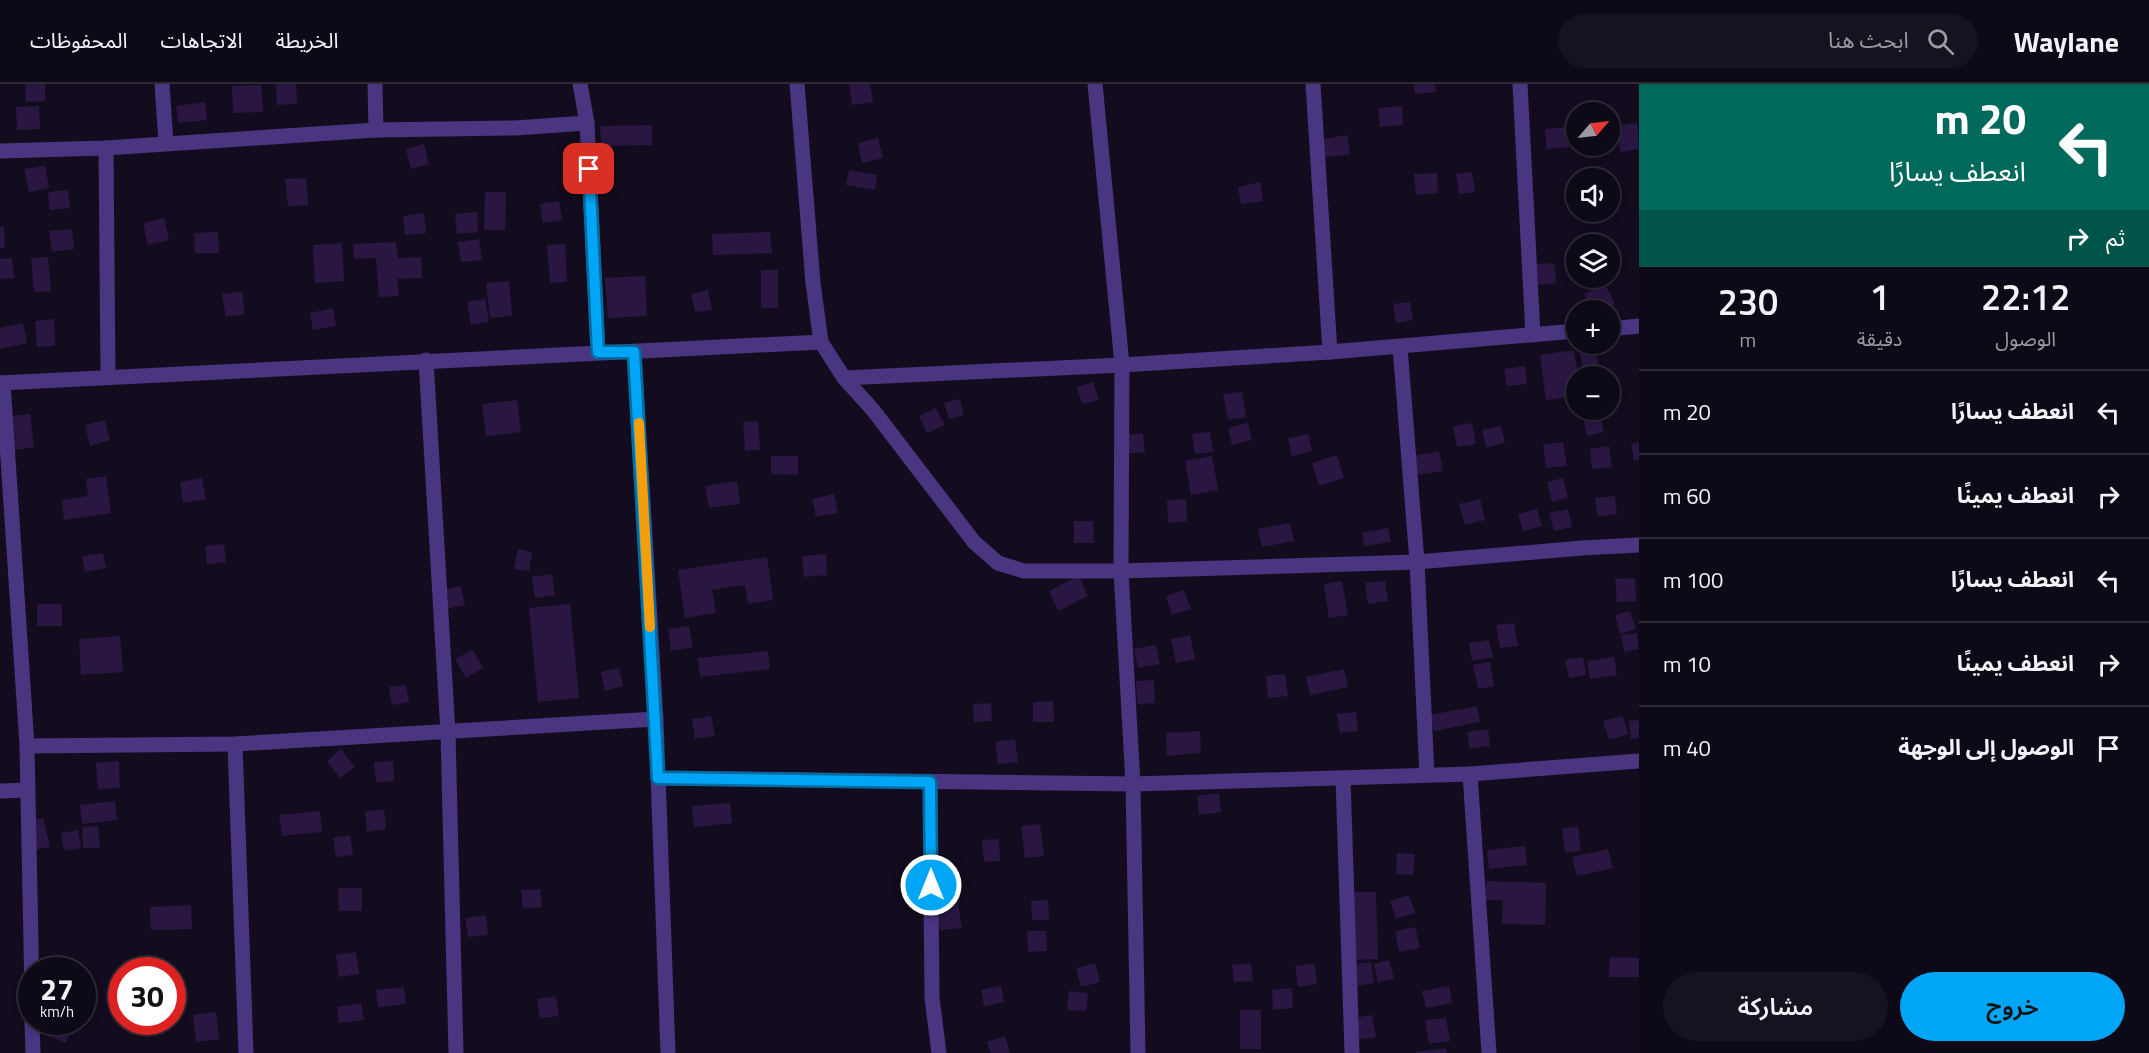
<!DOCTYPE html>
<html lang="ar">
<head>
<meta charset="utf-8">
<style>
	body { margin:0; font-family:"Titillium Web","Noto Sans Arabic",sans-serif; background:#171220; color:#f1f3f6; direction:rtl; height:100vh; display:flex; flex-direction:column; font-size:22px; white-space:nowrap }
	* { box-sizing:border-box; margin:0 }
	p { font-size:20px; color:#9b9aa1 }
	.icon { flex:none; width:33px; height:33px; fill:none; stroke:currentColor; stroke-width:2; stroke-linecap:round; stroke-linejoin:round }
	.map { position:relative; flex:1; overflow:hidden; direction:ltr }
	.sheet { display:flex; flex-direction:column; background:#0e0917; width:510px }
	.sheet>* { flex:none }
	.hud { background:#00695c; color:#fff; overflow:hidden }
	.needle { width:39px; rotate:62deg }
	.controls { position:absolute; left:1566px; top:18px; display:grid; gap:12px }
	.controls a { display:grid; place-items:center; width:54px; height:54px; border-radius:50%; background:#0e0917; box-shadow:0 3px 9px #0003,0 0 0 2px #2e2a36; font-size:30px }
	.speed { position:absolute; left:18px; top:873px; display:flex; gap:12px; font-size:30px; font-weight:700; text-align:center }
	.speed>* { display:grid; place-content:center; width:78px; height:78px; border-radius:50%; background:#0e0917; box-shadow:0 3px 9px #0003,0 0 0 2px #2e2a36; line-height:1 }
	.speed small { font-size:15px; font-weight:400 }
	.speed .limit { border:9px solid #d22; background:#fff; color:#111 }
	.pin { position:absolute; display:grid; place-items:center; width:51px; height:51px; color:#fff; margin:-26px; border-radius:12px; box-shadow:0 3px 9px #0006 }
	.me { position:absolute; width:66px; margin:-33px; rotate:0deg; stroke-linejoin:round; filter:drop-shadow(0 0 4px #0008) }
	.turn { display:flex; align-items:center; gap:21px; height:126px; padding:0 24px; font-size:27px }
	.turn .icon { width:78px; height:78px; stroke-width:2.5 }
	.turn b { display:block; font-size:42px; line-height:51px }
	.then { display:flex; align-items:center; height:57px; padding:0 24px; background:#0003; gap:12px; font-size:22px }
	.eta { display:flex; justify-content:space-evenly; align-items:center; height:102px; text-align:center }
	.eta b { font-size:36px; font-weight:600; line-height:42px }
	.cta { display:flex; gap:12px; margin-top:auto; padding:12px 24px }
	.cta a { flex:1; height:69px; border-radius:36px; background:#00a6f5; color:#111; font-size:24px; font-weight:600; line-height:69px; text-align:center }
	.cta a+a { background:#171220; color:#f1f3f6 }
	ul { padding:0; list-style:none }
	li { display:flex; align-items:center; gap:18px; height:84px; padding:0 24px; border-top:2px solid #2e2a36 }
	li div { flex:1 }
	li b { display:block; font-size:22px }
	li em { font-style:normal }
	header { display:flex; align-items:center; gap:36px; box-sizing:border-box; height:84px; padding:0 30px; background:#0e0917; border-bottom:2px solid #2e2a36 }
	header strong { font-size:28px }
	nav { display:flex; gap:33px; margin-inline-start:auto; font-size:21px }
	.search { width:420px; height:54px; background:#171220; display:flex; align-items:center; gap:15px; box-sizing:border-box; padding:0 21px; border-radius:33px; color:#9b9aa1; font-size:22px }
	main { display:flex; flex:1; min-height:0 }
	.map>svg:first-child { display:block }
	.building { fill:#291741 }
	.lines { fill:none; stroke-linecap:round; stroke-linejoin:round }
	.minor { stroke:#493580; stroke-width:15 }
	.route-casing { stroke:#006c9f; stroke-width:15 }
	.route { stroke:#00a6f5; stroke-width:10 }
	.slow { stroke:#f59e0b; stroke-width:10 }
</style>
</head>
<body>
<header>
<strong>Waylane</strong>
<div class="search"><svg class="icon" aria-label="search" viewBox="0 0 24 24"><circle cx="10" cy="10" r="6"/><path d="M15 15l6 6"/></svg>ابحث هنا</div>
<nav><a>الخريطة</a><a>الاتجاهات</a><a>المحفوظات</a></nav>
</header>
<main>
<section class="sheet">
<div class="hud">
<div class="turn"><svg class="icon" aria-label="left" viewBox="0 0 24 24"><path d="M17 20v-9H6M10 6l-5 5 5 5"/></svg><div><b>20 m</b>انعطف يسارًا</div></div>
<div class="then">ثم<svg class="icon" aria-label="right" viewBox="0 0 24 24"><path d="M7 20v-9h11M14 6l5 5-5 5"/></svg></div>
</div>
<div class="eta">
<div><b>22:12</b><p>الوصول</p></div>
<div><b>1</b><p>دقيقة</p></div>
<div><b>230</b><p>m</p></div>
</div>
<ul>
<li><svg class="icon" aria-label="left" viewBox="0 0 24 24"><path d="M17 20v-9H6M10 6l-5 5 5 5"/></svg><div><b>انعطف يسارًا</b></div><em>20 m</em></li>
<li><svg class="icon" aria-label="right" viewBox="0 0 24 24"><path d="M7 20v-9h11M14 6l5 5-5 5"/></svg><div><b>انعطف يمينًا</b></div><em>60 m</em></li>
<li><svg class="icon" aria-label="left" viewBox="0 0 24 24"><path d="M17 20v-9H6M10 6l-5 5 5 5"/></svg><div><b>انعطف يسارًا</b></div><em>100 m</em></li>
<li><svg class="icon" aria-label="right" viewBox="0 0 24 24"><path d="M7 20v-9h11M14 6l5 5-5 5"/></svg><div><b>انعطف يمينًا</b></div><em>10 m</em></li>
<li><svg class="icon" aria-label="arrive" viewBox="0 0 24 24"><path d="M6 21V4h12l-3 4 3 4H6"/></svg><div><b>الوصول إلى الوجهة</b></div><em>40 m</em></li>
</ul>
<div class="cta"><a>خروج</a><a>مشاركة</a></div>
</section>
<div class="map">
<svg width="1639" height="969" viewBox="0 0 1639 969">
	<rect width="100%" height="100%" fill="#130c1f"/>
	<g class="building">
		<path d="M25 0H45V17L26 18Z"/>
		<path d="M276 0H296L297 20 277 21Z"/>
		<path d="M849 0H870L873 18 852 21Z"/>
		<path d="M1414 0H1435L1436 8 1415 10Z"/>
		<path d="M261 1 263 28 233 29 232 2Z"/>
		<path d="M205 18 207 36 178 39 176 22Z"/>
		<path d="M39 22 40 45 17 46 16 23Z"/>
		<path d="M1402 22 1403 41 1380 43 1378 24Z"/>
		<path d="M1637 39 1639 65 1620 68 1617 42Z"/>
		<path d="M652 41V61L601 62 600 42Z"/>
		<path d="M1568 43 1570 63 1547 65 1545 45Z"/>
		<path d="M1347 51 1350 70 1320 74 1318 56Z"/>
		<path d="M878 54 883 74 862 79 858 59Z"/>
		<path d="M424 60 429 80 411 85 406 65Z"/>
		<path d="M45 82 49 104 29 108 24 85Z"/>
		<path d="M849 86 877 91 875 106 846 101Z"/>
		<path d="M1472 88 1475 108 1459 110 1456 90Z"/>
		<path d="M1437 89 1438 109 1416 111 1414 90Z"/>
		<path d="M306 94 308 121 288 122 285 95Z"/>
		<path d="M1260 98 1263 117 1241 120 1238 103Z"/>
		<path d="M68 106 70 124 50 126 48 108Z"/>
		<path d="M485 108H506L505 146H484Z"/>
		<path d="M559 117 562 136 543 139 540 120Z"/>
		<path d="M477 128 478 148 457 150 455 130Z"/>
		<path d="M424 129 426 149 405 151 403 132Z"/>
		<path d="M164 134 169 156 148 161 143 139Z"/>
		<path d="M0 143H4L5 164H0Z"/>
		<path d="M72 145 74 165 52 168 49 147Z"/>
		<path d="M218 148 219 169H195L194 149Z"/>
		<path d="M770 148 772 169 713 171 712 150Z"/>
		<path d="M479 155 482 176 461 178 458 158Z"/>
		<path d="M396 158 398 174 421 173 422 194 397 195 399 212 379 213 376 174 354 175 353 160Z"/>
		<path d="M342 159 344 197 315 199 313 161Z"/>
		<path d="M565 160 567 198 550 199 547 161Z"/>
		<path d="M48 173 51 207 34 208 31 174Z"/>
		<path d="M12 174 14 194 0 195V175Z"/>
		<path d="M1554 179 1556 199 1538 201 1536 180Z"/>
		<rect x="761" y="186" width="17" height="38"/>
		<path d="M645 192 647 232 608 234 605 194Z"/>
		<path d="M509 197 512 232 490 234 486 199Z"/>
		<path d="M1605 200 1615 220 1602 226H1592L1584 210Z"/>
		<path d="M708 206 712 226 695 228 691 210Z"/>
		<path d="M242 207 245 230 226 233 222 210Z"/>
		<path d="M485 215 489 238 471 241 467 218Z"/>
		<path d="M1410 218 1413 236 1396 239 1393 220Z"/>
		<path d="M333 224 336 242 313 246 310 229Z"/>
		<path d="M54 235 55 262 37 263 35 237Z"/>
		<path d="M23 239 27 259 0 265V244Z"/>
		<path d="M1595 265 1600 291 1584 292 1580 268Z"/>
		<path d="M1574 266 1578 292 1576 312 1546 316 1540 271Z"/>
		<path d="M1525 282 1527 300 1507 302 1504 285Z"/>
		<path d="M1093 298 1099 316 1082 320 1077 303Z"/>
		<path d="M1242 308 1246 333 1228 336 1223 310Z"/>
		<path d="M960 315 964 331 949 335 944 319Z"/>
		<path d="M517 316 521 348 486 352 482 320Z"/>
		<path d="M936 324 945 341 927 349 919 332Z"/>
		<path d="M30 330 34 363 14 366 10 332Z"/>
		<path d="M1600 331 1604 348 1587 352 1583 334Z"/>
		<path d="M105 336 110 356 90 362 85 341Z"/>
		<path d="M758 337 760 366 745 367 743 338Z"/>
		<path d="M1248 339 1252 356 1232 361 1228 344Z"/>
		<path d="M1472 339 1476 360 1457 363 1453 342Z"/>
		<path d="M1501 342 1505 359 1486 364 1482 346Z"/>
		<path d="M1210 348 1213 368 1195 370 1192 350Z"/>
		<path d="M1143 349 1145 368 1124 370 1122 352Z"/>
		<path d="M1308 350 1312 367 1292 372 1288 354Z"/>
		<path d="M1563 358 1567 382 1546 384 1543 361Z"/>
		<path d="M1639 358V376L1634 377 1631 360Z"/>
		<path d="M1609 362 1612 383 1592 385 1590 365Z"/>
		<path d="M1439 367 1443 387 1417 391 1413 372Z"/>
		<path d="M1337 371 1344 394 1319 402 1312 379Z"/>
		<path d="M771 372H798V391L771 390Z"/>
		<path d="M1212 372 1218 406 1191 411 1185 377Z"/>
		<path d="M106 392 111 429 64 436 62 416 88 412 86 395Z"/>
		<path d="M202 394 206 415 183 419 180 398Z"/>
		<path d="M1563 394 1568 414 1552 418 1547 398Z"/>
		<path d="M737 397 740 420 709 424 705 402Z"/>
		<path d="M834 410 838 429 816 433 812 415Z"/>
		<path d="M1615 412 1617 430 1598 433 1595 414Z"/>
		<path d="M1186 415 1187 437 1168 439 1167 416Z"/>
		<path d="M1480 415 1485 436 1465 441 1459 420Z"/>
		<path d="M1537 425 1542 442 1523 447 1518 430Z"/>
		<path d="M1568 425 1572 443 1554 447 1549 429Z"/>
		<path d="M1074 437H1093L1094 459H1074Z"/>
		<path d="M1290 439 1294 457 1262 463 1258 445Z"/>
		<path d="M1388 444 1391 458 1364 462 1362 449Z"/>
		<path d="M224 460 226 478 207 481 205 462Z"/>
		<path d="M518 465 532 468 529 487 514 485Z"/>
		<path d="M103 469 106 484 85 488 82 472Z"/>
		<path d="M826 470 827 491 804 493 802 472Z"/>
		<path d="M767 473 773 516 748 520 745 501 712 506 716 529 685 534 678 486Z"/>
		<path d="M552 490 555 511 535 514 532 493Z"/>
		<path d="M1079 492 1088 512 1058 527 1049 507Z"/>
		<path d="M1635 494 1636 517 1617 518 1615 495Z"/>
		<path d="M1342 497 1348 531 1329 534 1324 500Z"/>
		<path d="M1385 497 1388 517 1368 520 1365 499Z"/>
		<path d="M461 502 465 521 445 525 441 506Z"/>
		<path d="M1184 506 1191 525 1172 531 1166 512Z"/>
		<rect x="37" y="520" width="25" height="22"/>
		<path d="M570 520 579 614 538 618 529 524Z"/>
		<path d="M1630 527 1636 545 1620 550 1615 531Z"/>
		<path d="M1514 539 1518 562 1500 564 1496 541Z"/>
		<path d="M689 542 693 563 671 567 668 545Z"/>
		<path d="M1637 549 1639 565 1624 568 1621 551Z"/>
		<path d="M1190 551 1195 575 1176 579 1171 555Z"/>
		<path d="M120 552 123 588 81 591 79 555Z"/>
		<path d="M1489 556 1493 573 1472 577 1469 559Z"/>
		<path d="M1156 561 1160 580 1138 584 1134 565Z"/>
		<path d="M473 566 483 584 466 594 455 575Z"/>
		<path d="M768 567 770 585 700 593 698 574Z"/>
		<path d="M1583 573 1586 591 1569 594 1565 576Z"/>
		<path d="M1614 573 1617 591 1590 595 1587 577Z"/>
		<path d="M1490 578 1494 602 1478 605 1473 581Z"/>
		<path d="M619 584 623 602 605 607 601 588Z"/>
		<path d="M1344 585 1348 603 1310 611 1306 593Z"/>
		<path d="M1285 590 1288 612 1268 614 1266 592Z"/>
		<path d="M1154 596 1155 619 1137 620 1136 597Z"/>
		<path d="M406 601 409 618 392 621 389 603Z"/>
		<path d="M1053 617 1054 638H1033V618Z"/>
		<path d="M991 619 992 637 974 638 973 620Z"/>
		<path d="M1477 622 1480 638 1434 647 1430 631Z"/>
		<path d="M1356 628 1358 647 1340 649 1337 630Z"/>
		<path d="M711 632 715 652 695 655 692 635Z"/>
		<path d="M1623 632 1628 650 1609 656 1603 637Z"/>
		<path d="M1639 636V654L1631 655 1629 637Z"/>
		<path d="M1488 645 1490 662 1470 665 1467 648Z"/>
		<path d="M1200 647 1201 669 1167 672 1166 649Z"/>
		<path d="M1015 655 1018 678 998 680 995 658Z"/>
		<path d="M341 665 355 683 340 694 327 677Z"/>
		<path d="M119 677 120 704 98 705 96 679Z"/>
		<path d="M393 677 394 697 376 698 374 678Z"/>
		<path d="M1219 709 1221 728 1199 731 1197 712Z"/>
		<path d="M115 717 117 736 82 740 80 721Z"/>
		<path d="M730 719 732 739 694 743 692 722Z"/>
		<path d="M384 725 386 745 367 748 365 728Z"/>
		<path d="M320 727 322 748 282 752 279 731Z"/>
		<path d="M43 734 50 763 33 766 27 737Z"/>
		<path d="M1040 740 1044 772 1025 774 1021 742Z"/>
		<path d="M98 742 100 764H83L82 743Z"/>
		<path d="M1578 742 1581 767 1565 769 1562 745Z"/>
		<path d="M78 746 81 764 64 767 61 749Z"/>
		<path d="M350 751 353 771 336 773 333 754Z"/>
		<path d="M999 755 1000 777 984 778 982 756Z"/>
		<path d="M1525 762 1527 781 1489 785 1487 766Z"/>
		<path d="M1608 765 1613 784 1577 792 1572 773Z"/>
		<path d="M1397 769 1415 770 1413 791 1396 790Z"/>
		<path d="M1486 797 1546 799 1545 841 1502 840 1503 816H1485Z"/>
		<path d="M338 804H362V827H339Z"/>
		<path d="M540 805 542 823 523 825 521 806Z"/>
		<path d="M1351 808H1376L1378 875 1354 876Z"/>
		<path d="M1409 811 1415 829 1396 835 1390 817Z"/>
		<path d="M957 814 962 844 940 846 936 817Z"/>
		<path d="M1048 816 1049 836H1032L1031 817Z"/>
		<path d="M191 821 192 845 151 846 150 823Z"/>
		<path d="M486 831 488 851 468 853 465 834Z"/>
		<path d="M1415 843 1420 864 1399 868 1395 847Z"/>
		<path d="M1027 847H1046L1047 867 1028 868Z"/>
		<path d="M356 868 359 890 339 893 336 871Z"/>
		<path d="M1610 873 1639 874V893H1609Z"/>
		<path d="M1389 876 1394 895 1378 898 1374 880Z"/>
		<path d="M1371 878 1374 899 1355 902 1351 881Z"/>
		<path d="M1095 879 1100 898 1081 903 1076 884Z"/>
		<path d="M1251 879 1253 897 1234 898 1232 881Z"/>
		<path d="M1314 879 1317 900 1298 903 1295 882Z"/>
		<path d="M1001 902 1004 918 984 922 981 906Z"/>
		<path d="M1449 902 1452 919 1426 924 1422 907Z"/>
		<path d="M404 903 406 920 378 923 376 906Z"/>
		<path d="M1292 904 1293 924 1273 926 1272 906Z"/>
		<path d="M1069 907 1088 909 1086 927 1067 926Z"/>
		<path d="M556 912 559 932 540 934 537 915Z"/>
		<path d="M361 919 364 936 339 939 337 923Z"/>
		<rect x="1240" y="926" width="21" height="39"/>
		<path d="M216 928 219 955 196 958 193 931Z"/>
		<path d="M1372 931 1376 953 1356 956 1353 934Z"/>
		<path d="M1446 934 1450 957 1429 960 1425 936Z"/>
		<path d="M52 938H65L73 941 66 959 47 951Z"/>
		<path d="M1005 952 1010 969H991L987 958Z"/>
		<path d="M1446 964 1447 969H1416V968Z"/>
	</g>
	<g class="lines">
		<g class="minor">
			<path d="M162 0 166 59"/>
			<path d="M375 0 376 46"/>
			<path d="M580 0 587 39 598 268"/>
			<path d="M797 0 813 199 821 258 844 294 873 326 974 458 998 479 1024 487H1121L1417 478 1582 464 1639 461"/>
			<path d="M1095 0 1122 281 1121 487 1133 700 1138 969"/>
			<path d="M1313 0 1330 268"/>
			<path d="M1520 0 1533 251"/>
			<path d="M106 64 108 293"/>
			<path d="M0 67 106 64 376 46 515 44 587 39"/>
			<path d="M1610 245 1639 242"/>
			<path d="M1400 263 1417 478 1427 691"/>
			<path d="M634 268 656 635 668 969"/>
			<path d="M426 276 448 649 456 969"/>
			<path d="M844 294 1122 281 1330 268 1576 247"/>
			<path d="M0 299 821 258"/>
			<path d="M3 299 27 662 32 910"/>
			<path d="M235 660 246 969"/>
			<path d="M27 662 235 660 656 635"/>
			<path d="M1470 690 1489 969"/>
			<path d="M658 694 1133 700 1470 690 1639 677"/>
			<path d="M1343 694 1352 969"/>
			<path d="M930 698 932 914 939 969"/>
			<path d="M0 707 27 706"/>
			<path d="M32 938 33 969"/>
		</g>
	</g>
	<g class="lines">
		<g class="route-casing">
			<path id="route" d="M589 85 598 268H634L658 694 930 698 931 801"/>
		</g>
		<use href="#route" class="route"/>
		<path class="slow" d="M639 339 650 543"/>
	</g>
</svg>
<div class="controls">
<a><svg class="needle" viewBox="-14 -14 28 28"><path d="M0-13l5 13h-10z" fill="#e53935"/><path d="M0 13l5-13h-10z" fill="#9b9aa1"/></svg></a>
<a><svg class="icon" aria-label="sound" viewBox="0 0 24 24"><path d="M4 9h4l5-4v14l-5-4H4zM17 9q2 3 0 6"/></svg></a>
<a><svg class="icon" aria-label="layers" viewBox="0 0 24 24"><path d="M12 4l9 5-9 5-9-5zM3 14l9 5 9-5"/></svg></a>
<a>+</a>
<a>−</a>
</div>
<div class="speed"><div>27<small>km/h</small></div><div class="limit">30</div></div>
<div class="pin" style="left:589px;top:85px;background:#d93025"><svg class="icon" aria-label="arrive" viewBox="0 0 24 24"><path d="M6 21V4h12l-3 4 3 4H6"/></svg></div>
<svg class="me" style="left:931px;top:801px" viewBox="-20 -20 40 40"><circle r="17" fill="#00a6f5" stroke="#fff" stroke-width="3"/><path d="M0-11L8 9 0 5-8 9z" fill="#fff"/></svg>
</div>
</main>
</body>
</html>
